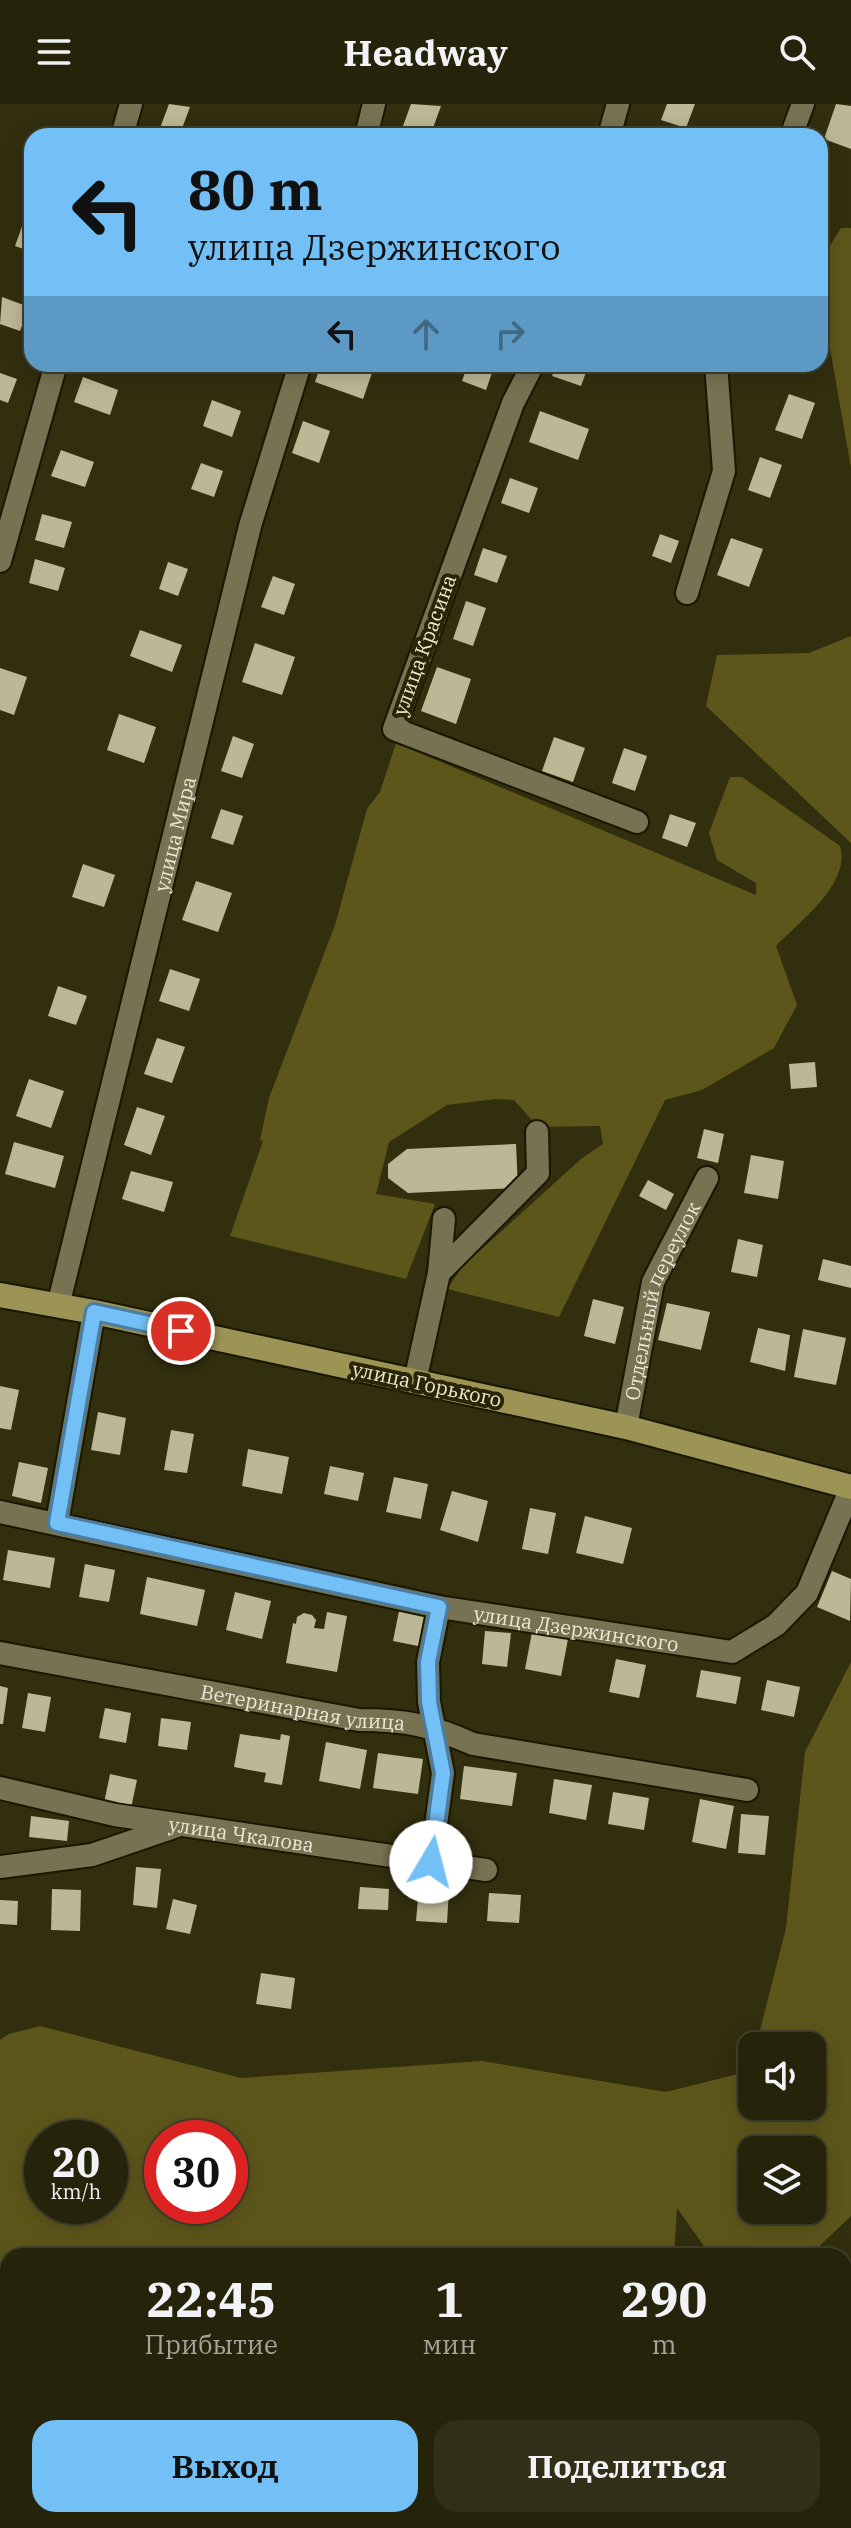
<!DOCTYPE html>
<html lang="ru">
<head>
<meta charset="utf-8">
<style>
	body { margin:0; font-family:"IBM Plex Serif",serif; background:#322f19; color:#f1f3f6; height:100vh; display:flex; flex-direction:column; font-size:30px; white-space:nowrap }
	* { box-sizing:border-box; margin:0 }
	p { font-size:26px; color:#a4a49d }
	.icon { flex:none; width:44px; height:44px; fill:none; stroke:currentColor; stroke-width:2; stroke-linecap:round; stroke-linejoin:round }
	.map { position:relative; flex:1; overflow:hidden }
	.details { position:absolute; left:0px; top:2144px; width:852px; height:280px; display:flex; flex-direction:column; background:#26230b; border-radius:24px 24px 0 0; box-shadow:0 4px 20px #0003,0 0 0 2px #42402c }
	.details>* { flex:none }
	.guide { position:absolute; left:24px; top:24px; width:804px; height:244px; border-radius:24px; box-shadow:0 4px 20px #0003,0 0 0 2px #42402c; background:#73c0f6; color:#111; overflow:hidden }
	.buttons { position:absolute; left:738px; top:1928px; display:grid; gap:16px }
	.buttons a { display:grid; place-items:center; width:88px; height:88px; border-radius:16px; background:#26230b; box-shadow:0 4px 20px #0003,0 0 0 2px #42402c; font-size:40px }
	.speed { position:absolute; left:24px; top:2016px; display:flex; gap:16px; font-size:40px; font-weight:700; text-align:center }
	.speed>* { display:grid; place-content:center; width:104px; height:104px; border-radius:50%; background:#26230b; box-shadow:0 4px 20px #0003,0 0 0 2px #42402c; line-height:1 }
	.speed small { font-size:20px; font-weight:400 }
	.speed .limit { border:12px solid #d22; background:#fff; color:#111 }
	.pin { position:absolute; display:grid; place-items:center; width:68px; height:68px; color:#fff; margin:-34px; border:4px solid #fff; border-radius:50%; box-shadow:0 2px 8px #0007 }
	.me { position:absolute; width:88px; margin:-44px; rotate:8deg; stroke-linejoin:round; filter:drop-shadow(0 0 6px #0008) }
	.turn { display:flex; align-items:center; gap:28px; height:168px; padding:0 32px; font-size:36px }
	.turn .icon { width:104px; height:104px; stroke-width:2.5 }
	.turn b { display:block; font-size:56px; line-height:68px }
	.lanes { display:flex; align-items:center; height:76px; padding:0 32px; background:#0003; justify-content:center; gap:40px; direction:ltr }
	.lanes .off { opacity:.35 }
	.eta { display:flex; justify-content:space-evenly; align-items:center; height:136px; text-align:center }
	.eta b { font-size:48px; font-weight:700; line-height:56px }
	.primary-button { display:flex; gap:16px; margin-top:auto; padding:16px 32px }
	.primary-button a { flex:1; height:92px; border-radius:24px; background:#73c0f6; color:#111; font-size:32px; font-weight:700; line-height:92px; text-align:center }
	.primary-button a+a { background:#322f19; color:#f1f3f6 }
	header { display:flex; justify-content:space-between; align-items:center; height:104px; padding:0 32px; background:#26230b; font-size:36px; font-weight:700 }
	.map>svg:first-child { display:block }
	.green { fill:#5d561b; fill-rule:evenodd }
	.building { fill:#bcb895 }
	.lines { fill:none; stroke-linecap:round; stroke-linejoin:round }
	.minor-casing { stroke:#1a1600; stroke-width:26 }
	.major-casing { stroke:#1a1600; stroke-width:28 }
	.minor { stroke:#777352; stroke-width:22 }
	.major { stroke:#9c9455; stroke-width:24 }
	.route-casing { stroke:#4b7da0; stroke-width:20 }
	.route { stroke:#73c0f6; stroke-width:14 }
	.labels { text-anchor:middle; dominant-baseline:central; stroke-width:8; stroke-linejoin:round; paint-order:stroke }
	.street-label { font-size:20px; fill:#eae9d7; stroke:#292505 }
</style>
</head>
<body>
<header><svg class="icon" aria-label="menu" viewBox="0 0 24 24"><path d="M4 6h16M4 12h16M4 18h16"/></svg>Headway<svg class="icon" aria-label="search" viewBox="0 0 24 24"><circle cx="10" cy="10" r="6"/><path d="M15 15l6 6"/></svg></header>
<div class="map">
<svg width="851" height="2424" viewBox="0 0 851 2424">
	<rect width="100%" height="100%" fill="#322f0f"/>
	<g class="green">
		<path d="M841 124H851V364L820 187V157Z"/>
		<path d="M851 532V739L706 602 717 551 809 549Z"/>
		<path d="M396 639 756 791V779L717 756 709 729 730 673H742L840 742C851 780 800 817 776 842L797 901 774 944 702 986 665 996 559 1213 447 1185 463 1162 581 1055 603 1040 600 1022 538 1023 514 996 496 995 447 1001 389 1038 376 1090 435 1100 406 1175 230 1132 263 1037 260 1036 269 994 335 821 367 705 380 688Z"/>
		<path d="M851 1558V2112L809 2152H711L677 2104 674 2152H8V2416H513L506 2424H0V1936L9 1930 40 1922 241 1974 482 1957 666 1988 738 1970 752 1950V2002H812V1942H756L786 1824 805 1648ZM42 2034H110V2102H42ZM162 2034H230V2102H162ZM812 2046V2106H752V2046Z"/>
		<path d="M540 2416H656L655 2424H579Z"/>
	</g>
	<g class="building">
		<path d="M169 0 190 3 180 30 160 24Z"/>
		<path d="M411 0 441 2 430 32 403 22Z"/>
		<path d="M667 0H695L686 24 661 16Z"/>
		<path d="M836 0 851 2V45L824 35Z"/>
		<path d="M24 117 32 119V148L15 142Z"/>
		<path d="M2 193 29 203 20 227 0 220Z"/>
		<path d="M321 260H357L373 266 363 295 315 278Z"/>
		<path d="M468 260H495L486 286 462 277Z"/>
		<path d="M557 260H589L581 282 552 272Z"/>
		<path d="M0 269 17 275 8 299 0 296Z"/>
		<path d="M83 273 118 286 110 311 74 298Z"/>
		<path d="M789 290 815 299 802 335 775 326Z"/>
		<path d="M212 296 241 307 232 333 203 322Z"/>
		<path d="M540 307 589 325 578 356 529 338Z"/>
		<path d="M303 317 330 327 319 359 292 349Z"/>
		<path d="M61 346 94 358 85 383 51 372Z"/>
		<path d="M760 353 782 361 770 394 748 386Z"/>
		<path d="M201 359 223 367 214 393 191 385Z"/>
		<path d="M510 374 538 384 529 409 501 399Z"/>
		<path d="M42 410 72 418 64 444 35 436Z"/>
		<path d="M660 430 679 437 671 459 652 452Z"/>
		<path d="M731 434 763 445 749 483 717 471Z"/>
		<path d="M483 444 507 452 497 479 474 471Z"/>
		<path d="M35 455 65 464 58 487 29 479Z"/>
		<path d="M168 458 188 465 178 492 159 485Z"/>
		<path d="M273 472 295 480 284 511 261 503Z"/>
		<path d="M466 497 486 504 473 542 453 535Z"/>
		<path d="M140 526 182 541 172 568 130 552Z"/>
		<path d="M255 539 295 553 282 591 242 578Z"/>
		<path d="M437 563 471 575 456 620 421 607Z"/>
		<path d="M0 564 27 573 14 611 0 606Z"/>
		<path d="M119 610 156 623 144 659 107 646Z"/>
		<path d="M233 632 254 640 242 674 221 667Z"/>
		<path d="M554 633 585 644 573 678 542 667Z"/>
		<path d="M624 644 647 652 635 687 612 679Z"/>
		<path d="M221 705 243 712 233 741 211 734Z"/>
		<path d="M670 710 696 719 687 743 662 734Z"/>
		<path d="M83 760 115 771 104 803 72 793Z"/>
		<path d="M196 777 232 789 218 828 182 816Z"/>
		<path d="M170 865 200 875 189 907 159 897Z"/>
		<path d="M58 882 87 892 76 921 48 912Z"/>
		<path d="M157 934 185 943 172 979 144 970Z"/>
		<path d="M815 958 817 983 791 985 789 960Z"/>
		<path d="M29 975 64 987 51 1024 16 1012Z"/>
		<path d="M137 1003 165 1012 151 1051 124 1041Z"/>
		<path d="M704 1025 724 1030 718 1059 697 1054Z"/>
		<path d="M14 1038 64 1052 55 1084 5 1070Z"/>
		<path d="M516 1040 518 1084 408 1089 388 1074V1060L407 1045Z"/>
		<path d="M751 1051 784 1057 778 1095 744 1089Z"/>
		<path d="M131 1067 173 1078 164 1108 122 1095Z"/>
		<path d="M648 1076 674 1090 666 1106 639 1092Z"/>
		<path d="M738 1135 763 1141 757 1173 731 1168Z"/>
		<path d="M823 1155 851 1162V1184L818 1176Z"/>
		<path d="M593 1195 624 1203 615 1240 584 1232Z"/>
		<path d="M667 1199 710 1208 701 1246 658 1236Z"/>
		<path d="M758 1224 790 1231 785 1267 750 1258Z"/>
		<path d="M803 1225 846 1234 836 1281 794 1273Z"/>
		<path d="M0 1282 19 1286 11 1326 0 1324Z"/>
		<path d="M98 1308 126 1314 120 1351 91 1346Z"/>
		<path d="M171 1326 194 1330 187 1369 164 1366Z"/>
		<path d="M248 1345 289 1353 282 1390 242 1382Z"/>
		<path d="M19 1358 48 1364 41 1399 12 1392Z"/>
		<path d="M330 1362 364 1369 358 1397 324 1390Z"/>
		<path d="M394 1373 428 1380 421 1415 386 1408Z"/>
		<path d="M452 1387 488 1397 478 1438 440 1426Z"/>
		<path d="M530 1404 556 1409 548 1450 522 1445Z"/>
		<path d="M585 1412 632 1424 623 1460 576 1449Z"/>
		<path d="M8 1446 55 1454 50 1484 3 1476Z"/>
		<path d="M85 1460 115 1466 109 1498 79 1493Z"/>
		<path d="M832 1467 851 1475 850 1517 817 1503Z"/>
		<path d="M147 1473 205 1486 197 1522 140 1510Z"/>
		<path d="M235 1488 271 1497 262 1535 226 1526Z"/>
		<path d="M399 1507 429 1513 423 1543 393 1537Z"/>
		<path d="M327 1508 347 1512 337 1568 286 1559 293 1519 296 1520 297 1513 304 1509 312 1511 316 1516 314 1524 324 1525Z"/>
		<path d="M485 1527 511 1529 507 1563 482 1560Z"/>
		<path d="M532 1528 568 1535 561 1572 525 1565Z"/>
		<path d="M616 1555 646 1561 639 1594 609 1588Z"/>
		<path d="M701 1566 741 1573 736 1600 696 1593Z"/>
		<path d="M767 1576 800 1583 794 1613 761 1606Z"/>
		<path d="M0 1582 8 1584 3 1620H0Z"/>
		<path d="M28 1589 51 1593 45 1628 22 1624Z"/>
		<path d="M105 1604 131 1609 126 1639 99 1634Z"/>
		<path d="M161 1614 191 1618 187 1646 158 1642Z"/>
		<path d="M240 1630 280 1636 281 1630 290 1632 282 1681 264 1678 266 1669 234 1663Z"/>
		<path d="M326 1638 367 1646 360 1685 319 1677Z"/>
		<path d="M378 1649 423 1655 418 1690 373 1684Z"/>
		<path d="M464 1662 517 1669 512 1702 460 1695Z"/>
		<path d="M110 1670 137 1676 131 1704 104 1699Z"/>
		<path d="M554 1675 592 1681 586 1716 549 1709Z"/>
		<path d="M613 1688 649 1694 644 1726 608 1720Z"/>
		<path d="M700 1695 734 1702 726 1745 692 1738Z"/>
		<path d="M741 1710 769 1712 765 1751 738 1749Z"/>
		<path d="M31 1712 69 1717 67 1737 29 1733Z"/>
		<path d="M136 1763 161 1765 157 1804 133 1801Z"/>
		<path d="M360 1783 389 1785 388 1806 358 1805Z"/>
		<path d="M419 1783 449 1785 447 1819 416 1817Z"/>
		<path d="M52 1785 81 1786 80 1827 51 1826Z"/>
		<path d="M489 1789 521 1791 519 1819 487 1817Z"/>
		<path d="M173 1795 197 1801 190 1830 166 1825Z"/>
		<path d="M0 1796 18 1797 17 1821 0 1820Z"/>
		<path d="M261 1869 295 1874 291 1905 256 1900Z"/>
	</g>
	<g class="lines">
		<g class="minor-casing">
			<g id="minor">
				<path d="M122 32 131 0"/>
				<path d="M366 32 374 0"/>
				<path d="M609 32 618 0"/>
				<path d="M791 32 803 0"/>
				<path d="M533 260 513 299 394 625 637 718"/>
				<path d="M0 457 56 260"/>
				<path d="M687 489 724 367 716 260"/>
				<path d="M444 1115 439 1169 538 1069 537 1028"/>
				<path id="s1" d="M58 1202 250 422 300 260"/>
				<path d="M415 1277 439 1169"/>
				<path id="s2" d="M626 1323 653 1178 707 1074"/>
				<path id="s3" d="M0 1408 439 1503 732 1548 776 1521 807 1489 851 1384"/>
				<path d="M57 1419 94 1208"/>
				<path id="s4" d="M0 1549 359 1616C406 1616 430 1621 473 1640L747 1686"/>
				<path id="s5" d="M0 1684 115 1711 486 1766"/>
				<path d="M431 1758 443 1669 429 1598 428 1558 439 1503"/>
				<path d="M0 1763 92 1751 177 1722"/>
			</g>
		</g>
		<g class="major-casing">
			<path id="major" d="M0 1191 94 1208 626 1323 851 1383"/>
		</g>
		<use href="#minor" class="minor"/>
		<use href="#major" class="major"/>
	</g>
	<g class="lines">
		<g class="route-casing">
			<path id="route" d="M181 1227 94 1208 57 1419 439 1503 428 1558 429 1598 443 1669 431 1758"/>
		</g>
		<use href="#route" class="route"/>
	</g>
	<g class="labels">
		<g class="street-label">
			<text transform="translate(424 541) rotate(-70)">улица Красина</text>
			<text stroke="none"><textPath href="#s1" startOffset="486">улица Мира</textPath></text>
			<text stroke="none"><textPath href="#s2" startOffset="132">Отдельный переулок</textPath></text>
			<text transform="translate(427 1280) rotate(12)">улица Горького</text>
			<text stroke="none"><textPath href="#s3" startOffset="588">улица Дзержинского</textPath></text>
			<text stroke="none"><textPath href="#s4" startOffset="308">Ветеринарная улица</textPath></text>
			<text stroke="none"><textPath href="#s5" startOffset="246">улица Чкалова</textPath></text>
		</g>
	</g>
</svg>
<div class="buttons">
<a><svg class="icon" aria-label="sound" viewBox="0 0 24 24"><path d="M4 9h4l5-4v14l-5-4H4zM17 9q2 3 0 6"/></svg></a>
<a><svg class="icon" aria-label="layers" viewBox="0 0 24 24"><path d="M12 4l9 5-9 5-9-5zM3 14l9 5 9-5"/></svg></a>
</div>
<div class="speed"><div>20<small>km/h</small></div><div class="limit">30</div></div>
<div class="pin" style="left:181px;top:1227px;background:#d93025"><svg class="icon" aria-label="arrive" viewBox="0 0 24 24"><path d="M6 21V4h12l-3 4 3 4H6"/></svg></div>
<svg class="me" style="left:431px;top:1758px" viewBox="-20 -20 40 40"><circle r="19" fill="#fff"/><path d="M0-13L10 11 0 6-10 11z" fill="#73c0f6"/></svg>
<div class="guide">
<div class="turn"><svg class="icon" aria-label="left" viewBox="0 0 24 24"><path d="M17 20v-9H6M10 6l-5 5 5 5"/></svg><div><b>80 m</b>улица Дзержинского</div></div>
<div class="lanes"><svg class="icon" aria-label="left" viewBox="0 0 24 24"><path d="M17 20v-9H6M10 6l-5 5 5 5"/></svg><svg class="icon off" aria-label="ahead" viewBox="0 0 24 24"><path d="M12 20V5M6 11l6-6 6 6"/></svg><svg class="icon off" aria-label="right" viewBox="0 0 24 24"><path d="M7 20v-9h11M14 6l5 5-5 5"/></svg></div>
</div>
<section class="details">
<div class="eta">
<div><b>22:45</b><p>Прибытие</p></div>
<div><b>1</b><p>мин</p></div>
<div><b>290</b><p>m</p></div>
</div>
<div class="primary-button"><a>Выход</a><a>Поделиться</a></div>
</section>
</div>
</body>
</html>
